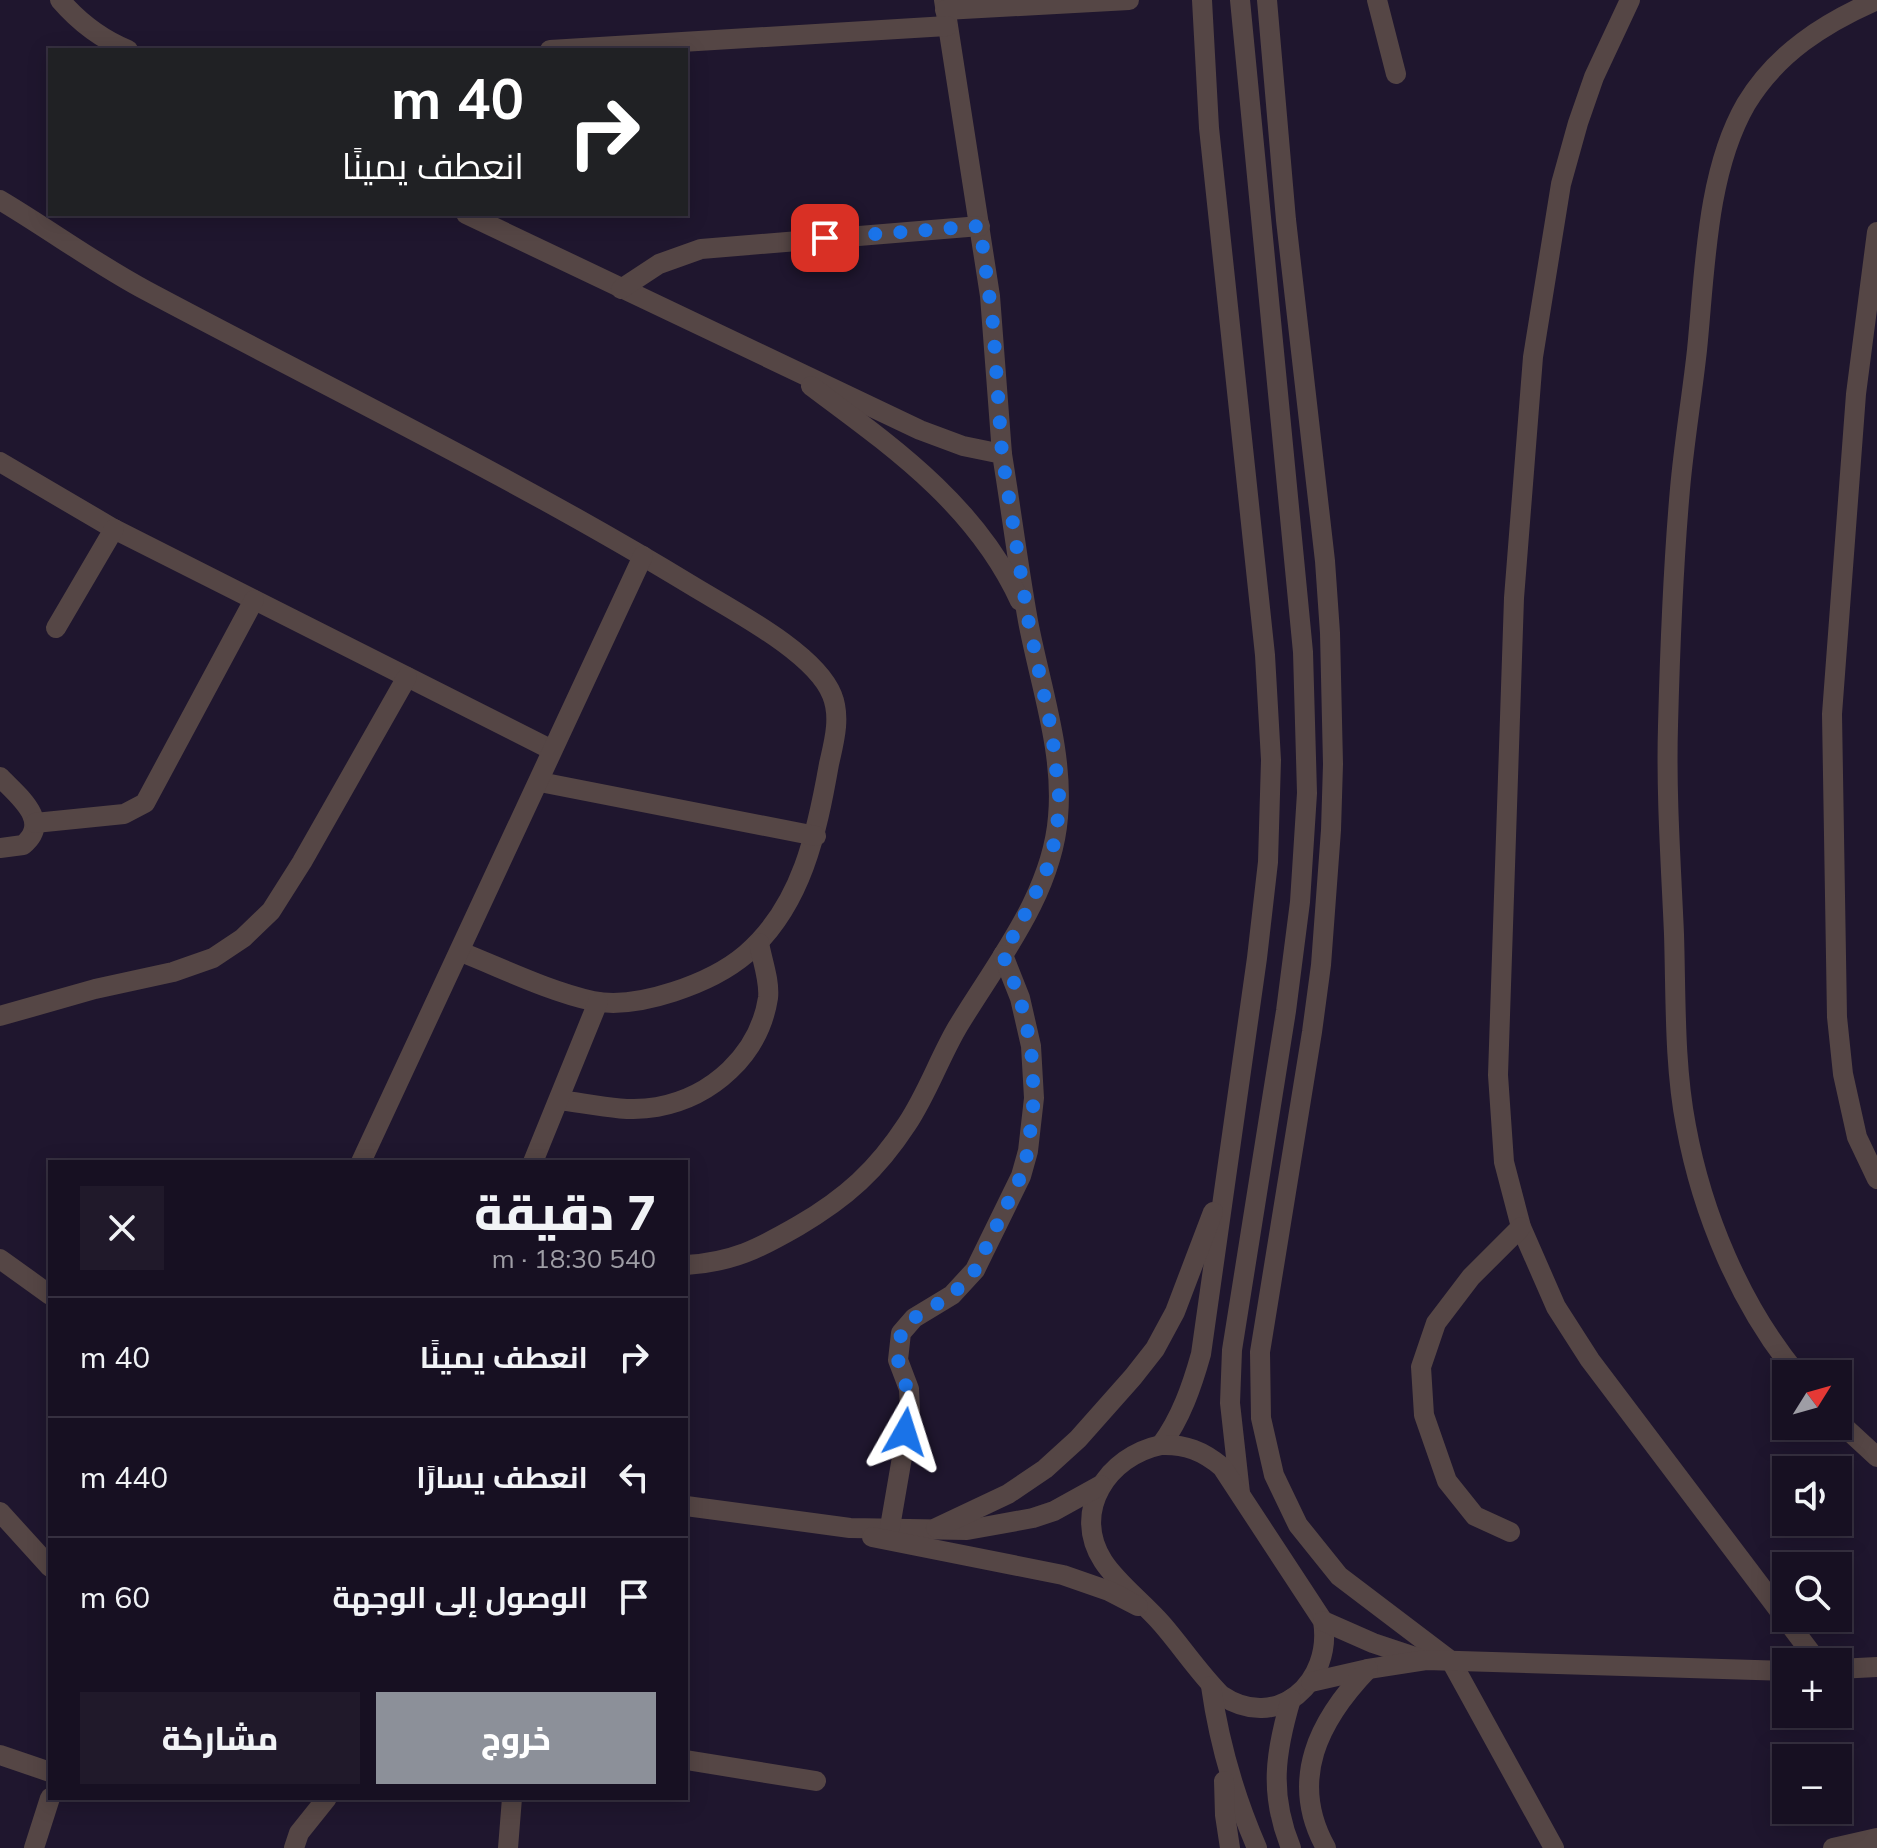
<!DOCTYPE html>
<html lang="ar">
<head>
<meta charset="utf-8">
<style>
	body { margin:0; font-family:Mulish,Cairo,sans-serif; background:#20192a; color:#f1f3f6; direction:rtl; height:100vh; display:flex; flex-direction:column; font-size:30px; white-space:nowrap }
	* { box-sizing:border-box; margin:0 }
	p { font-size:26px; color:#9e9da5 }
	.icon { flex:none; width:44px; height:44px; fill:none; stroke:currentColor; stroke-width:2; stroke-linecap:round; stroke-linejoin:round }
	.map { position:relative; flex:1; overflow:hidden; direction:ltr }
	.panel { position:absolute; left:48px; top:1160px; width:640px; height:640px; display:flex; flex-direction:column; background:#171022; border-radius:0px; box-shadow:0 4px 20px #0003,0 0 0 2px #363040; direction:rtl }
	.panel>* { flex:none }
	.guide { position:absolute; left:48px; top:48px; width:640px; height:168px; border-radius:0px; box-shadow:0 4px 20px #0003,0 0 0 2px #363040; direction:rtl; background:#202124; color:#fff; overflow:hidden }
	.needle { width:52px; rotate:53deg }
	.fabs { position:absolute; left:1772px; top:1360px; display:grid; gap:16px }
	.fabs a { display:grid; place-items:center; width:80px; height:80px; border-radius:0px; background:#171022; box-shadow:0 4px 20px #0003,0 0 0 2px #363040; font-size:40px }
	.pin { position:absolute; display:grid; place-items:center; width:68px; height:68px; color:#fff; margin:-34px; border-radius:16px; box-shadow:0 4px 12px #0006 }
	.me { position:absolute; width:88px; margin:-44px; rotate:6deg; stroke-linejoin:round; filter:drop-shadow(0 0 6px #0008) }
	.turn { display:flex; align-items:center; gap:28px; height:168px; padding:0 32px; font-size:36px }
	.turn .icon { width:104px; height:104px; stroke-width:2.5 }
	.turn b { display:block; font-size:56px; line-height:68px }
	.round { display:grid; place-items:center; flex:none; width:84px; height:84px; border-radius:0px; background:#20192a }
	.head { display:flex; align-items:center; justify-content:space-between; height:136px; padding:0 32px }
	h1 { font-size:48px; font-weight:800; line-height:60px }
	.cta { display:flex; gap:16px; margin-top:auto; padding:16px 32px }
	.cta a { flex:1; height:92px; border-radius:0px; background:#8c9099; color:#fff; font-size:32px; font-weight:800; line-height:92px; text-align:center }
	.cta a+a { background:#20192a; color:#f1f3f6 }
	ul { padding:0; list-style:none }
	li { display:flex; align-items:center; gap:24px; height:120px; padding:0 32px; border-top:2px solid #363040 }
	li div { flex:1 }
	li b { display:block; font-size:30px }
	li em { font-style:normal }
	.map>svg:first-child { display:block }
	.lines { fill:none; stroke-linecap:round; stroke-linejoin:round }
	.minor { stroke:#554645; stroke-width:20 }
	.route { stroke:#1a73e8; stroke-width:14; stroke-dasharray:0 25.2 }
</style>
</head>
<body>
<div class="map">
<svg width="1877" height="1848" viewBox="0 0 1877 1848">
	<rect width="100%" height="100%" fill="#1f162e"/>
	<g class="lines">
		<g class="minor">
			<path d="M60 0C79 22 101 39 128 50"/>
			<path d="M944 0 990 296 1002 454"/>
			<path d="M1240 0 1303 652 1307 793 1300 902 1286 1011 1232 1350 1230 1403 1240 1493"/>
			<path d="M1267 0 1286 220 1325 561 1330 633 1333 764 1331 830 1321 965 1312 1032 1260 1352 1261 1418 1274 1475 1298 1525 1339 1576 1451 1661 1554 1848"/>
			<path d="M1377 0 1396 74"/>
			<path d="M1630 0 1594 77 1578 123 1561 184 1533 357 1514 598 1498 1075 1504 1162 1521 1227 1556 1307 1590 1360 1818 1662"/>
			<path d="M945 10 1129 0"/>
			<path d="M550 50 947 26"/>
			<path d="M0 200C49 229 96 264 147 291 329 388 515 478 691 585 730 609 815 652 832 695 841 717 834 742 829 764 817 832 802 906 746 954 712 983 638 1010 593 1001 548 991 504 969 461 952"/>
			<path d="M466 214 920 430 963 446 1002 454C1011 509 1018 565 1028 621 1040 685 1064 752 1058 817 1052 895 996 963 957 1028 939 1059 927 1094 907 1124 877 1170 846 1198 798 1226 758 1249 733 1262 686 1265"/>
			<path d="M1877 232 1856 394 1832 714 1837 1017 1843 1074 1857 1137 1877 1179"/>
			<path d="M621 289 659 264 701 249 980 226"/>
			<path d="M811 386C893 447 976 505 1020 601"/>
			<path d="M0 462 114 529 552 750"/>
			<path d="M56 628 114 529"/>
			<path d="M0 777C18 796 52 821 23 845L0 848"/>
			<path d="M540 782 816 836"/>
			<path d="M35 823 124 814 145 803 254 600"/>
			<path d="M0 1016 95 989 173 972 213 958 243 938 271 911 302 862 407 677"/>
			<path d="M559 1100C591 1104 625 1113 657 1107 712 1097 759 1055 768 998 770 981 762 960 759 943"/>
			<path d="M361 1162 643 556"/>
			<path d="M533 1162 598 1002"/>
			<path d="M0 1259 50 1295"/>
			<path d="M1797 1374C1740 1305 1702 1213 1686 1126 1674 1064 1676 997 1674 934 1671 865 1666 795 1668 726 1670 647 1673 568 1680 489 1684 443 1692 396 1697 350 1705 272 1706 173 1746 104 1776 54 1824 23 1877 0"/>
			<path d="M1838 1421 1877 1457"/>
			<path d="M1161 1445C1181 1418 1192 1386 1201 1354L1257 958 1268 862 1271 760 1265 655 1209 128 1202 0"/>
			<path d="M1161 1445C1185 1444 1203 1451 1222 1467L1323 1621C1333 1682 1277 1733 1221 1695 1199 1673 1182 1647 1162 1624 1144 1603 1117 1583 1103 1561 1071 1511 1108 1456 1161 1445Z"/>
			<path d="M686 1506 850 1528 967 1530 1033 1518 1054 1511 1101 1485"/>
			<path d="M0 1512 50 1567"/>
			<path d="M890 1527 910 1411 909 1389 898 1360 901 1333 914 1318 952 1295 975 1270 1021 1176 1028 1151 1034 1098 1031 1046 1020 998 1003 955"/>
			<path d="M936 1528 1008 1494 1045 1469 1078 1439 1133 1377 1155 1349 1175 1312 1213 1212"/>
			<path d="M1510 1532 1475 1516 1447 1481 1424 1415 1421 1367 1436 1323 1471 1277 1521 1227"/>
			<path d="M872 1537 1063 1575 1109 1591 1138 1606"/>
			<path d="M1323 1621 1373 1643 1418 1658"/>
			<path d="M1838 1669 1877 1667"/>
			<path d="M1311 1682 1368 1669 1426 1660 1786 1671"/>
			<path d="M1211 1686C1219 1743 1234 1795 1257 1848"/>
			<path d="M0 1755 50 1772"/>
			<path d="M686 1760 816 1781"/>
			<path d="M1224 1781 1225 1815 1230 1848"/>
			<path d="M34 1848 50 1798"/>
			<path d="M294 1848 299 1833 327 1798"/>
			<path d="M508 1848 512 1798"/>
			<path d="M1291 1848C1269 1794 1275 1753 1291 1699"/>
			<path d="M1326 1848C1288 1780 1319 1720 1368 1669"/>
			<path d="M1833 1848 1877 1838"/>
		</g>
	</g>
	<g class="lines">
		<path class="route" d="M825 238 980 226 993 324 1002 454 1028 619 1052 733 1059 794 1058 818 1051 860 1030 905 1003 955 1020 998 1031 1046 1034 1098 1028 1151 1021 1176 975 1270 952 1295 914 1318 901 1333 898 1360 910 1399 905 1432"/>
	</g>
</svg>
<div class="fabs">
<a><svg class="needle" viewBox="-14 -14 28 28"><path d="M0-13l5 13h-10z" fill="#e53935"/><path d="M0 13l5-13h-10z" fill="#9e9da5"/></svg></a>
<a><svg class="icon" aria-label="sound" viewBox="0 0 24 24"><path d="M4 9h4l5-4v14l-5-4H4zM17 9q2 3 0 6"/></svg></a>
<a><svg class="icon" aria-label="search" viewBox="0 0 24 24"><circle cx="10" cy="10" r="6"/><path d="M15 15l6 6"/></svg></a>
<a>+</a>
<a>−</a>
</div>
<div class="pin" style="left:825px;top:238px;background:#d93025"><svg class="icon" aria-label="arrive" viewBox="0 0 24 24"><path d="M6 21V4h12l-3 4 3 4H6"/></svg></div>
<svg class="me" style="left:905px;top:1432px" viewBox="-20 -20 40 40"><path d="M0-17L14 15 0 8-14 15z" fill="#1a73e8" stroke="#fff" stroke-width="4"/></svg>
<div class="guide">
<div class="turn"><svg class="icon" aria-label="right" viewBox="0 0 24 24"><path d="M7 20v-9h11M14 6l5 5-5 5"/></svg><div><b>40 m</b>انعطف يمينًا</div></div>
</div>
<section class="panel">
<div class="head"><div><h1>7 دقيقة</h1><p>540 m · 18:30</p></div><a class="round"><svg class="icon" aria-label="close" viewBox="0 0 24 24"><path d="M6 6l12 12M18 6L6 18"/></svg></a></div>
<ul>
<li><svg class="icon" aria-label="right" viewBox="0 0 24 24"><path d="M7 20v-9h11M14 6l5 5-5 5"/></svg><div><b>انعطف يمينًا</b></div><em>40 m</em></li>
<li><svg class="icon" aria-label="left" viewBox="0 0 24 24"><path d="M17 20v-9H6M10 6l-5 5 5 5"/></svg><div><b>انعطف يسارًا</b></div><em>440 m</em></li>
<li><svg class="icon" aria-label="arrive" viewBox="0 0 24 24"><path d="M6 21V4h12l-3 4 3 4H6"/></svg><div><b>الوصول إلى الوجهة</b></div><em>60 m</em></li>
</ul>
<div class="cta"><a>خروج</a><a>مشاركة</a></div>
</section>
</div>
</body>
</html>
